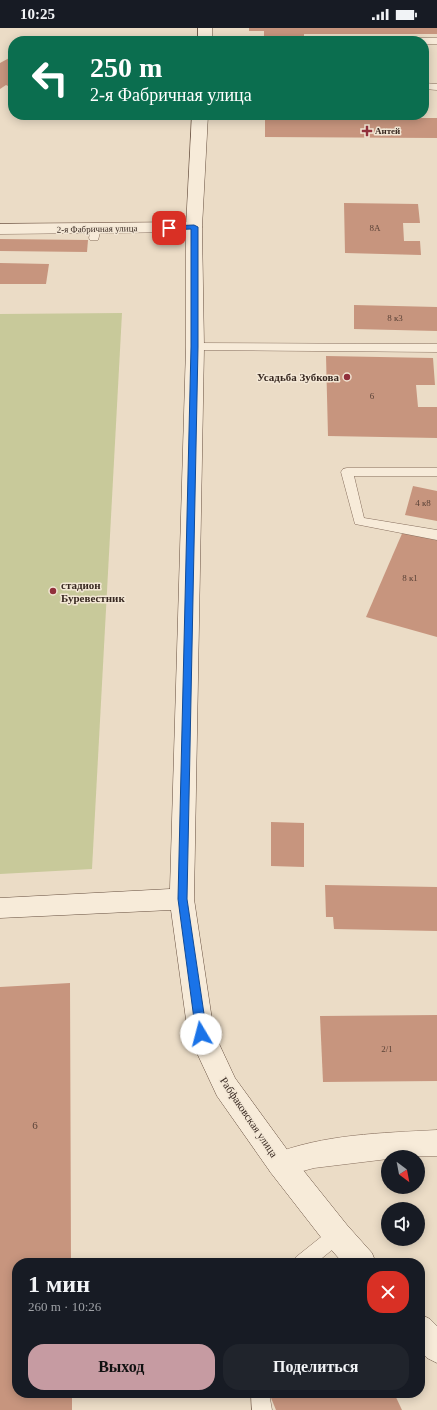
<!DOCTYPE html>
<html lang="ru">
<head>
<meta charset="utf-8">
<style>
	body { margin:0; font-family:Georgia,serif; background:#20242c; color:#f1f3f6; height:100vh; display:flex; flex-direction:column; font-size:15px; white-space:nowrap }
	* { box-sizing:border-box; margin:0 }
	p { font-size:13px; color:#9ea1a6 }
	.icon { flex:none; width:22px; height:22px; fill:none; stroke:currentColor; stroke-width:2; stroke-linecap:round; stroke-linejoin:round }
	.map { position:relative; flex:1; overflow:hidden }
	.panel { position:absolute; left:12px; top:1230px; width:413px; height:140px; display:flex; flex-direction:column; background:#171b24; border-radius:16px; box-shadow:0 2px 10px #0003 }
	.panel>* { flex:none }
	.guide { position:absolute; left:8px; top:8px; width:421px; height:84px; border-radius:16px; box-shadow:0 2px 10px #0003; background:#0b6e4f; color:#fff; overflow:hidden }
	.needle { width:26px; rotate:148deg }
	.buttons { position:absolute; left:381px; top:1122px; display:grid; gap:8px }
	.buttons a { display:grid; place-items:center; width:44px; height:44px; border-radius:50%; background:#171b24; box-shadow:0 2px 10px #0003; font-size:20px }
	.pin { position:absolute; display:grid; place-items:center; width:34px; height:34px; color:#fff; margin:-17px; border-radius:8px; box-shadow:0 2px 6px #0006 }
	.me { position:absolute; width:44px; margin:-22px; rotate:352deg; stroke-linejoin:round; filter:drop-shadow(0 0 3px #0008) }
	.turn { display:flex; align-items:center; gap:14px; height:84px; padding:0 16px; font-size:18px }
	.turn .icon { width:52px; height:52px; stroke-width:2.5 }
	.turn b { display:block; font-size:28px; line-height:34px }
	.round { display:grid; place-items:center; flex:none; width:42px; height:42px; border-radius:16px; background:#20242c }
	.headline { display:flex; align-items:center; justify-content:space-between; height:68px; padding:0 16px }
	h1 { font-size:24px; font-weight:700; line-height:30px }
	.cta { display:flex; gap:8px; margin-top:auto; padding:8px 16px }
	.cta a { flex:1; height:46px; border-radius:16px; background:#c69ba2; color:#111; font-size:16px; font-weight:700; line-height:46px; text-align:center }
	.cta a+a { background:#20242c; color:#f1f3f6 }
	.status { display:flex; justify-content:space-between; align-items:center; height:28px; padding:0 20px; background:#171b24; direction:ltr }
	.status svg { height:11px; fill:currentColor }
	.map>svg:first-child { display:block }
	.green { fill:#c8c99a }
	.building { fill:#c7957e }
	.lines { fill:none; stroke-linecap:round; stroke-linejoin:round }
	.lane-casing { stroke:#866e5d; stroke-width:1 }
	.street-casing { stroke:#866e5d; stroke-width:1 }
	.secondary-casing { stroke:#675040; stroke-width:1 }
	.lane { fill:#f7ebd9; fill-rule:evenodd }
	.street { fill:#f7ebd9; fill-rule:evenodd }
	.secondary { fill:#f7ebd9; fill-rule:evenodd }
	.route { fill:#1a73e8; stroke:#114b97 }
	.poi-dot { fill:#91303b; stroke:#f3e7d5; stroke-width:1.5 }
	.labels { text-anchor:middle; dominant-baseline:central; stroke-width:3; stroke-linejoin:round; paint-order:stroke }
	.far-poi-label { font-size:9px; font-weight:bold; fill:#372820; stroke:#f3e7d5; text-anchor:start }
	.number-label { font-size:9px; fill:#5b4338 }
	.far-street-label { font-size:9px; fill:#372820; stroke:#f3e7d5 }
	.poi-label { font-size:11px; font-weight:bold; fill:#372820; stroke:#f3e7d5; text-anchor:end }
	.street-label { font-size:11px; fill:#372820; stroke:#f3e7d5 }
	.near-number-label { font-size:11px; fill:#5b4338 }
</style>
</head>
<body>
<div class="status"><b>10:25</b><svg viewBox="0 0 49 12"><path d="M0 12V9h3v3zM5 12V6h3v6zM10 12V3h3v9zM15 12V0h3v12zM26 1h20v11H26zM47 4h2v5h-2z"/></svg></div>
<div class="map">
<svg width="437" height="1382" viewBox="0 0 437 1382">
	<rect width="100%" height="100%" fill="#ebdcc6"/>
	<path class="green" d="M122 285 92 841 0 846V286Z"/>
	<g class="building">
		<path d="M249 0H437V6H304V13H264V3H249Z"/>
		<path d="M13 28V58L10 59 6 57 0 61V35Z"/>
		<path d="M265 87H307L308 90H437V110L265 109Z"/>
		<path d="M344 175 418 176 420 195H403L404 213H420L421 227 345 225Z"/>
		<path d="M0 211 88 212 87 224 0 223Z"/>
		<path d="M0 235 49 236 46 256H0Z"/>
		<path d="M354 277 437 279V303L354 301Z"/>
		<path d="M326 328 433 330 435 357H416L418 379H437V410L328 408Z"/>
		<path d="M413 458 437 463V493L405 487Z"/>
		<path d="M404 501 437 510V609L366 589Z"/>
		<path d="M271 794 304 795V839L271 838Z"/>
		<path d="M325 857 437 859V903L334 901 333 889H326Z"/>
		<path d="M70 955 71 1235H17V1365H72V1382H0V959Z"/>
		<path d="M437 987V1053L323 1054 320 988Z"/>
		<path d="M269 1365H394L402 1382H276Z"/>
	</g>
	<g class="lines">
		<g class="lane-casing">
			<g id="lane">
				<path d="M356 9 437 10V16H424V13H352L353 10Z"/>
				<path d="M424 55 437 56V62L424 61Z"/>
				<path d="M96 198 101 201 98 212H90L89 210 91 201Z"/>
				<path d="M195 315 437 316V324L191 322 189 319 191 316Z"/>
				<path d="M347 440H437V448H354L364 490 437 502V512L355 496 341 444 343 441Z"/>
				<path d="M337 1198 343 1201 346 1207 343 1213 316 1235H293L296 1229 331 1201Z"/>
				<path d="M251 1365H269L272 1382H252Z"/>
			</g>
		</g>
		<g class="street-casing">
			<g id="street">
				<path d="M194 194 200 196 202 199 200 202 194 204 0 206V196Z"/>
				<path d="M437 1102V1128L388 1129V1131L314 1140 281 1149 271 1145 267 1136 271 1127C323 1106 382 1105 437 1102Z"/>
			</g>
		</g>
		<g class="secondary-casing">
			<g id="secondary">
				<rect x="198" y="0" width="14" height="13"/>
				<path d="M192 87H208L202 199 204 319 194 871 214 1005 235 1050 291 1127 347 1197 372 1225 376 1235H343L327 1217 271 1145 217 1068 188 1006 171 882 0 890V870L170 861 186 319V199Z"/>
				<path d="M420 1286 430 1291 437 1298V1335L427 1330 420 1323Z"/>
			</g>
		</g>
		<use href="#lane" class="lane"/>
		<use href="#street" class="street"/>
		<use href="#secondary" class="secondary"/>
	</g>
	<path class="route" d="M194 197 198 199V319L187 871 207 1006 205 1010 201 1011 198 1010 196 1006 178 871 191 319V201L169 202 165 200 169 198Z"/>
	<g class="poi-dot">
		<path d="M365 97h4v4h4v4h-4v4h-4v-4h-4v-4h4z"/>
		<circle cx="347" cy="349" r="4"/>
		<circle cx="53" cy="563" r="4"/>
	</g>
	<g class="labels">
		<g class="far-poi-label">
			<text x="375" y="103">Антей</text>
		</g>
		<g class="number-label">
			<text x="375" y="200">8А</text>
			<text x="395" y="290">8 к3</text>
			<text x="372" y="368">6</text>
			<text x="423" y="475">4 к8</text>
			<text x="410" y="550">8 к1</text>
			<text x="387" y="1021">2/1</text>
		</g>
		<g class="far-street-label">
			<text transform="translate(97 201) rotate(-1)">2-я Фабричная улица</text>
		</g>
		<g class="poi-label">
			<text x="339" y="349">Усадьба Зубкова</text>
			<text x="61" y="557" text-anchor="start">стадион<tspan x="61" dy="13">Буревестник</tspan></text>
		</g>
		<g class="street-label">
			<text transform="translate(249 1089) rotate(56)">Рабфаковская улица</text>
		</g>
		<g class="near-number-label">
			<text x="35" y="1097">6</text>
		</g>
	</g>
</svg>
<div class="buttons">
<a><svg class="needle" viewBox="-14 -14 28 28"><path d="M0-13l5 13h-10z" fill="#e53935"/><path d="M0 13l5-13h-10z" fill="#9ea1a6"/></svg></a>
<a><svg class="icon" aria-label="sound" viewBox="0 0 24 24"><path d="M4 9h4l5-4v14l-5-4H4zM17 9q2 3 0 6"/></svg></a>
</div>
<div class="pin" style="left:169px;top:200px;background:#d93025"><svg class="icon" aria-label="arrive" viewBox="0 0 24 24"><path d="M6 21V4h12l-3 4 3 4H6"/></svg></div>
<svg class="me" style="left:201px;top:1006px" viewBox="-20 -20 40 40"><circle r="19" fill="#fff"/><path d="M0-13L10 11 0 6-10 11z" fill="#1a73e8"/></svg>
<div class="guide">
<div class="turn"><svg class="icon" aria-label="left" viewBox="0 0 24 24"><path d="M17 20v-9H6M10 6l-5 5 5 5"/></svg><div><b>250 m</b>2-я Фабричная улица</div></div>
</div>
<section class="panel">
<div class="headline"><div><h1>1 мин</h1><p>260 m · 10:26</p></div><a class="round" style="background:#d93025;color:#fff"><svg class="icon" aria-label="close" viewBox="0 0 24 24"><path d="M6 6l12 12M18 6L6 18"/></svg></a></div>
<div class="cta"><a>Выход</a><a>Поделиться</a></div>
</section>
</div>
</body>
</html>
